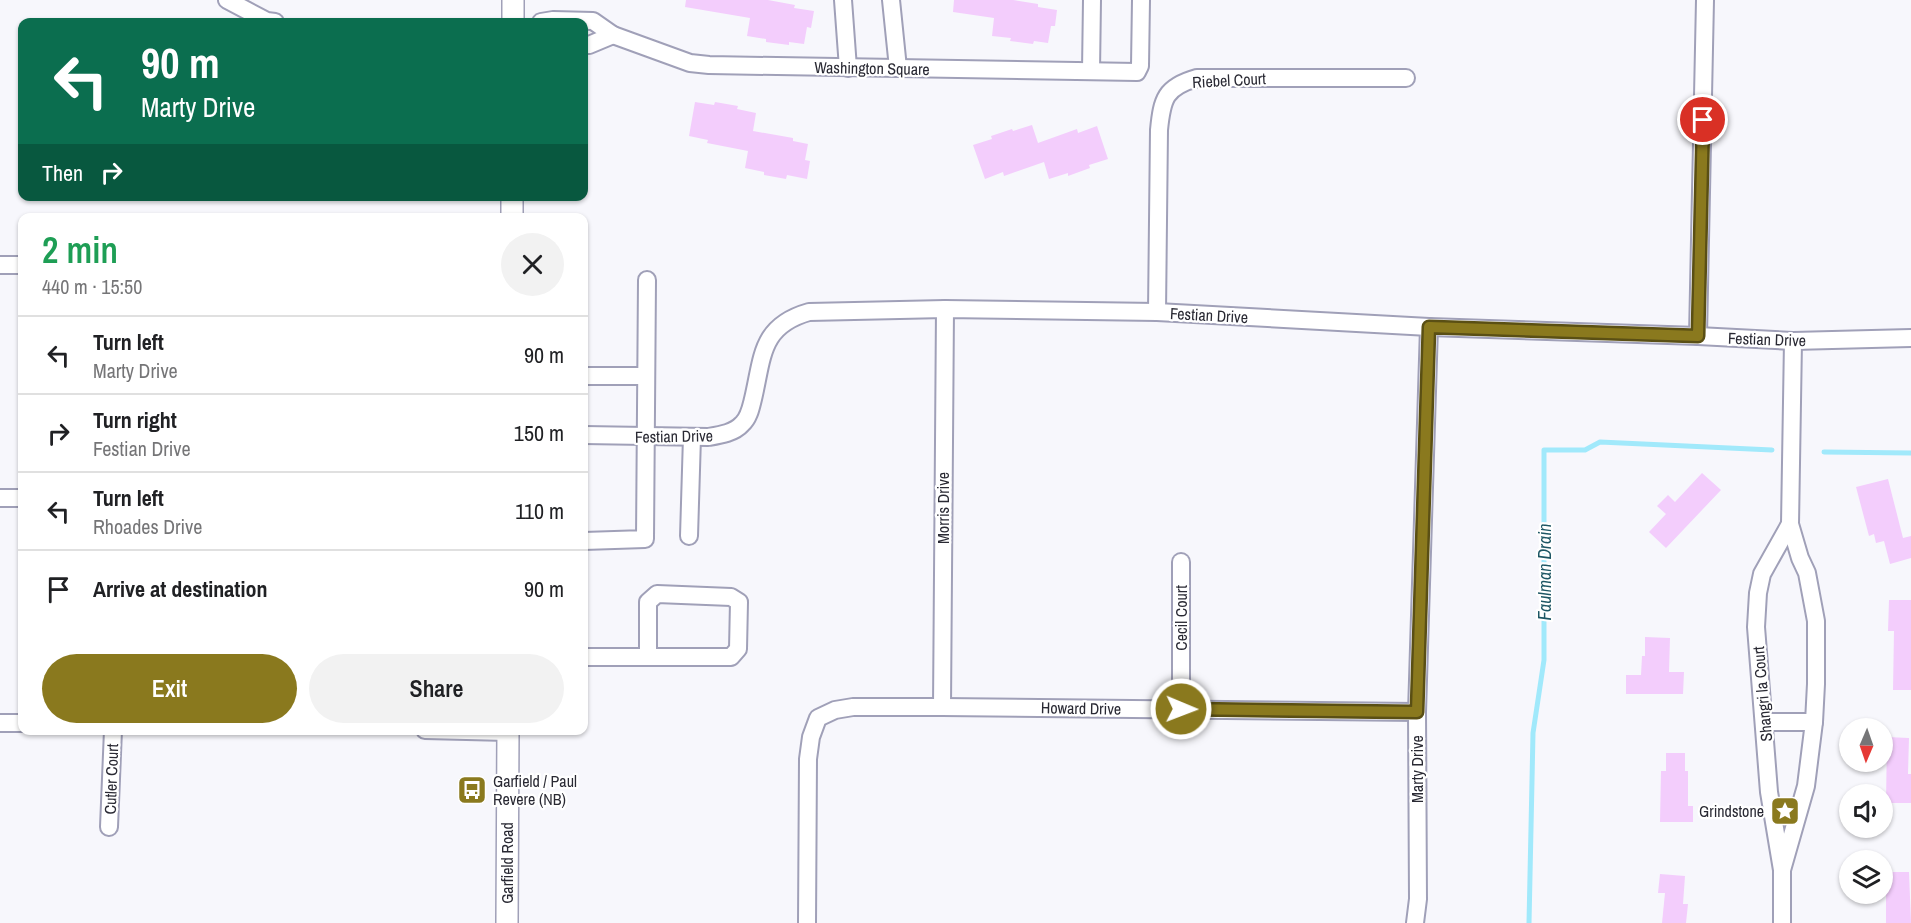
<!DOCTYPE html>
<html lang="en">
<head>
<meta charset="utf-8">
<style>
	body { margin:0; font-family:"Archivo Narrow",sans-serif; background:#f2f2f2; color:#202124; height:100vh; display:flex; flex-direction:column; font-size:22px; white-space:nowrap }
	* { box-sizing:border-box; margin:0 }
	p { font-size:20px; color:#757577 }
	.icon { flex:none; width:33px; height:33px; fill:none; stroke:currentColor; stroke-width:2; stroke-linecap:round; stroke-linejoin:round }
	.map { position:relative; flex:1; overflow:hidden }
	.side { position:absolute; left:18px; top:213px; width:570px; height:522px; display:flex; flex-direction:column; background:#fff; border-radius:12px; box-shadow:0 2px 4px #0004 }
	.side>* { flex:none }
	.banner { position:absolute; left:18px; top:18px; width:570px; height:183px; border-radius:12px; box-shadow:0 2px 4px #0004; background:#0b6e4f; color:#fff; overflow:hidden }
	.needle { width:39px; rotate:182deg }
	.buttons { position:absolute; left:1839px; top:718px; display:grid; gap:12px }
	.buttons a { display:grid; place-items:center; width:54px; height:54px; border-radius:50%; background:#fff; box-shadow:0 2px 4px #0004; font-size:30px }
	.pin { position:absolute; display:grid; place-items:center; width:51px; height:51px; color:#fff; margin:-26px; border:3px solid #fff; border-radius:50%; box-shadow:0 2px 6px #0007 }
	.me { position:absolute; width:66px; margin:-33px; rotate:91deg; stroke-linejoin:round; filter:drop-shadow(0 0 4px #0008) }
	.turn { display:flex; align-items:center; gap:21px; height:126px; padding:0 24px; font-size:27px }
	.turn .icon { width:78px; height:78px; stroke-width:2.5 }
	.turn b { display:block; font-size:42px; line-height:51px }
	.then { display:flex; align-items:center; height:57px; padding:0 24px; background:#0003; gap:12px; font-size:22px }
	.round { display:grid; place-items:center; flex:none; width:63px; height:63px; border-radius:32px; background:#f2f2f2 }
	.overview { display:flex; align-items:center; justify-content:space-between; height:102px; padding:0 24px }
	h1 { font-size:36px; font-weight:600; line-height:45px; color:#1e9e55 }
	.cta { display:flex; gap:12px; margin-top:auto; padding:12px 24px }
	.cta a { flex:1; height:69px; border-radius:36px; background:#8a791e; color:#fff; font-size:24px; font-weight:600; line-height:69px; text-align:center }
	.cta a+a { background:#f2f2f2; color:#202124 }
	ul { padding:0; list-style:none }
	li { display:flex; align-items:center; gap:18px; height:78px; padding:0 24px; border-top:2px solid #e0e0e0 }
	li div { flex:1 }
	li b { display:block; font-size:22px }
	li em { font-style:normal }
	.map>svg:first-child { display:block }
	.lines { fill:none; stroke-linecap:round; stroke-linejoin:round }
	.stream { stroke:#a1e9fb; stroke-width:5 }
	.building { fill:#f3cdfc }
	.minor-casing { stroke:#a0a0b8; stroke-width:20 }
	.major-casing { stroke:#a0a0b8; stroke-width:24 }
	.minor { stroke:#fff; stroke-width:16 }
	.major { stroke:#fff; stroke-width:21 }
	.route-casing { stroke:#5a4f14; stroke-width:15 }
	.route { stroke:#8a791e; stroke-width:10 }
	.labels { text-anchor:middle; dominant-baseline:central; stroke-width:4.5; stroke-linejoin:round; paint-order:stroke }
	.street-label { font-size:16px; fill:#292933; stroke:#fff }
	.poi-label { font-size:16px; fill:#292933; stroke:#fff; text-anchor:start }
	.water-label { font-size:18px; font-style:italic; fill:#1d5664; stroke:#fff }
</style>
</head>
<body>
<div class="map">
<svg width="1911" height="923" viewBox="0 0 1911 923">
	<rect width="100%" height="100%" fill="#f7f7fc"/>
	<g class="lines">
		<g class="stream">
			<path d="M1824 452 1911 453"/>
			<path d="M1529 923 1533 733 1544 660V450H1585L1600 442 1772 450"/>
		</g>
	</g>
	<g class="building">
		<path d="M686 0H768L795 5 794 8 814 11 811 28 807 27 804 44 789 42V45L766 42V39L747 36 750 18 685 7Z"/>
		<path d="M954 0H1013L1038 4V7L1057 10 1055 26H1051L1048 43 1034 41 1033 44 1010 41 1011 38 992 36 994 18 953 12Z"/>
		<path d="M695 102 714 105 715 102 738 106 737 109 756 113 753 131 793 138V141L808 144 805 160 810 161 807 179 787 175 786 179 764 175V172L745 168 748 151 707 143 708 140 689 136Z"/>
		<path d="M1032 125 1038 143 1077 129 1078 133 1097 126 1108 159 1089 165 1090 168 1068 176V173L1049 179 1044 162 1004 176 1003 172 985 179 973 145 992 139 991 136 1012 129 1013 131Z"/>
		<path d="M1702 473 1721 490 1666 548 1649 532 1666 514 1657 506 1668 495 1675 502Z"/>
		<path d="M1888 479 1903 538 1911 536V558L1890 564 1884 541 1876 543 1874 534 1869 536 1856 487Z"/>
		<path d="M1889 600H1911V690H1893L1894 631H1888Z"/>
		<path d="M1645 637 1670 638 1669 672H1684L1683 694H1626V675H1641L1642 656H1645Z"/>
		<path d="M1887 737 1909 738 1908 774H1911V803H1886Z"/>
		<path d="M1666 753H1685V771H1688V806H1693V822H1660L1661 771H1666Z"/>
		<path d="M1886 872H1909L1911 923H1886Z"/>
		<path d="M1660 874 1685 876 1683 904H1688L1686 923H1662L1665 893H1658Z"/>
	</g>
	<g class="lines">
		<g class="minor-casing">
			<g id="minor">
				<path d="M227 0 267 21 275 22"/>
				<path d="M843 0 848 68"/>
				<path d="M891 0 898 68"/>
				<path d="M541 22 553 20 593 21 613 35 589 45H584"/>
				<path d="M613 35 690 63 709 65 1137 72 1140 66 1141 0"/>
				<path d="M1091 71 1092 0"/>
				<path d="M0 265H22"/>
				<path d="M1157 312 1159 130C1162 99 1165 87 1197 78H1406"/>
				<path d="M1698 336 1705 0"/>
				<path d="M584 376H646"/>
				<path d="M584 435 708 437C720 435 734 433 742 424 749 418 751 407 753 399 763 357 760 326 809 312L945 309 1157 312 1429 327 1698 336 1793 341 1911 338"/>
				<path d="M0 498H22"/>
				<path d="M689 536 692 437"/>
				<path d="M584 541 645 539 647 280"/>
				<path d="M1181 562V709"/>
				<path d="M584 657H731L738 649 739 602 731 597 657 594 648 602V657"/>
				<path d="M942 707 945 309"/>
				<path d="M1764 722H1814"/>
				<path d="M0 723H22"/>
				<path d="M425 730 508 732"/>
				<path d="M109 827 113 730"/>
				<path d="M1782 870 1806 786 1814 722 1816 684V621L1807 573 1800 558 1790 524 1793 341"/>
				<path d="M807 923 808 759 811 737 818 718 835 710 853 707H942L1417 712"/>
				<path d="M1415 923 1418 899 1417 712 1429 327"/>
				<path d="M1782 923V870L1769 792 1756 627 1758 593 1762 574 1790 524"/>
			</g>
		</g>
		<g class="major-casing">
			<g id="major">
				<path d="M513 22V0"/>
				<path d="M512 218V196"/>
				<path d="M507 923 508 730"/>
			</g>
		</g>
		<use href="#minor" class="minor"/>
		<use href="#major" class="major"/>
	</g>
	<g class="lines">
		<g class="route-casing">
			<path id="route" d="M1181 709 1417 712 1429 327 1698 336 1703 120"/>
		</g>
		<use href="#route" class="route"/>
	</g>
	<defs>
		<g id="bus-square" transform="scale(1.5)"><rect x="-9" y="-9" width="18" height="18" rx="4" fill="#8a791e" stroke="#fff"/><path d="M-5-6H5V4H4V6H2V4H-2V6H-4V4H-5ZM-3.5-4V0h7V-4ZM-3.5 1.2v1.5H-2V1.2ZM2 1.2v1.5H3.5V1.2Z" fill="#fff"/></g>
		<g id="sight-square" transform="scale(1.5)"><rect x="-9" y="-9" width="18" height="18" rx="4" fill="#8a791e" stroke="#fff"/><path d="M0-6L1.8-2.2L6-1.7L2.9 1.2L3.7 5.4L0 3.3L-3.7 5.4L-2.9 1.2L-6-1.7L-1.8-2.2Z" fill="#fff"/></g>
	</defs>
	<g fill-rule="evenodd">
		<use href="#bus-square" x="472" y="790"/>
		<use href="#sight-square" x="1785" y="811"/>
	</g>
	<g class="labels">
		<g class="street-label">
			<text transform="translate(872 68) rotate(1)">Washington Square</text>
			<text transform="translate(1229 80) rotate(-3)">Riebel Court</text>
			<text transform="translate(1209 315) rotate(3)">Festian Drive</text>
			<text transform="translate(1767 339) rotate(2)">Festian Drive</text>
			<text transform="translate(674 436) rotate(-1)">Festian Drive</text>
			<text transform="translate(943 508) rotate(-90)">Morris Drive</text>
			<text transform="translate(1181 618) rotate(-90)">Cecil Court</text>
			<text transform="translate(1762 694) rotate(-95)">Shangri la Court</text>
			<text transform="translate(1081 708) rotate(1)">Howard Drive</text>
			<text transform="translate(1417 769) rotate(-90)">Marty Drive</text>
			<text transform="translate(111 779) rotate(-88)">Cutler Court</text>
			<text transform="translate(507 863) rotate(-90)">Garfield Road</text>
		</g>
		<g class="poi-label">
			<text x="493" y="781">Garfield / Paul<tspan x="493" dy="18">Revere (NB)</tspan></text>
			<text x="1764" y="811" text-anchor="end">Grindstone</text>
		</g>
		<g class="water-label">
			<text transform="translate(1544 572) rotate(-90)">Faulman Drain</text>
		</g>
	</g>
</svg>
<div class="buttons">
<a><svg class="needle" viewBox="-14 -14 28 28"><path d="M0-13l5 13h-10z" fill="#e53935"/><path d="M0 13l5-13h-10z" fill="#757577"/></svg></a>
<a><svg class="icon" aria-label="sound" viewBox="0 0 24 24"><path d="M4 9h4l5-4v14l-5-4H4zM17 9q2 3 0 6"/></svg></a>
<a><svg class="icon" aria-label="layers" viewBox="0 0 24 24"><path d="M12 4l9 5-9 5-9-5zM3 14l9 5 9-5"/></svg></a>
</div>
<div class="pin" style="left:1703px;top:120px;background:#d93025"><svg class="icon" aria-label="arrive" viewBox="0 0 24 24"><path d="M6 21V4h12l-3 4 3 4H6"/></svg></div>
<svg class="me" style="left:1181px;top:709px" viewBox="-20 -20 40 40"><circle r="17" fill="#8a791e" stroke="#fff" stroke-width="3"/><path d="M0-11L8 9 0 5-8 9z" fill="#fff"/></svg>
<div class="banner">
<div class="turn"><svg class="icon" aria-label="left" viewBox="0 0 24 24"><path d="M17 20v-9H6M10 6l-5 5 5 5"/></svg><div><b>90 m</b>Marty Drive</div></div>
<div class="then">Then<svg class="icon" aria-label="right" viewBox="0 0 24 24"><path d="M7 20v-9h11M14 6l5 5-5 5"/></svg></div>
</div>
<section class="side">
<div class="overview"><div><h1>2 min</h1><p>440 m · 15:50</p></div><a class="round"><svg class="icon" aria-label="close" viewBox="0 0 24 24"><path d="M6 6l12 12M18 6L6 18"/></svg></a></div>
<ul>
<li><svg class="icon" aria-label="left" viewBox="0 0 24 24"><path d="M17 20v-9H6M10 6l-5 5 5 5"/></svg><div><b>Turn left</b><p>Marty Drive</p></div><em>90 m</em></li>
<li><svg class="icon" aria-label="right" viewBox="0 0 24 24"><path d="M7 20v-9h11M14 6l5 5-5 5"/></svg><div><b>Turn right</b><p>Festian Drive</p></div><em>150 m</em></li>
<li><svg class="icon" aria-label="left" viewBox="0 0 24 24"><path d="M17 20v-9H6M10 6l-5 5 5 5"/></svg><div><b>Turn left</b><p>Rhoades Drive</p></div><em>110 m</em></li>
<li><svg class="icon" aria-label="arrive" viewBox="0 0 24 24"><path d="M6 21V4h12l-3 4 3 4H6"/></svg><div><b>Arrive at destination</b></div><em>90 m</em></li>
</ul>
<div class="cta"><a>Exit</a><a>Share</a></div>
</section>
</div>
</body>
</html>
